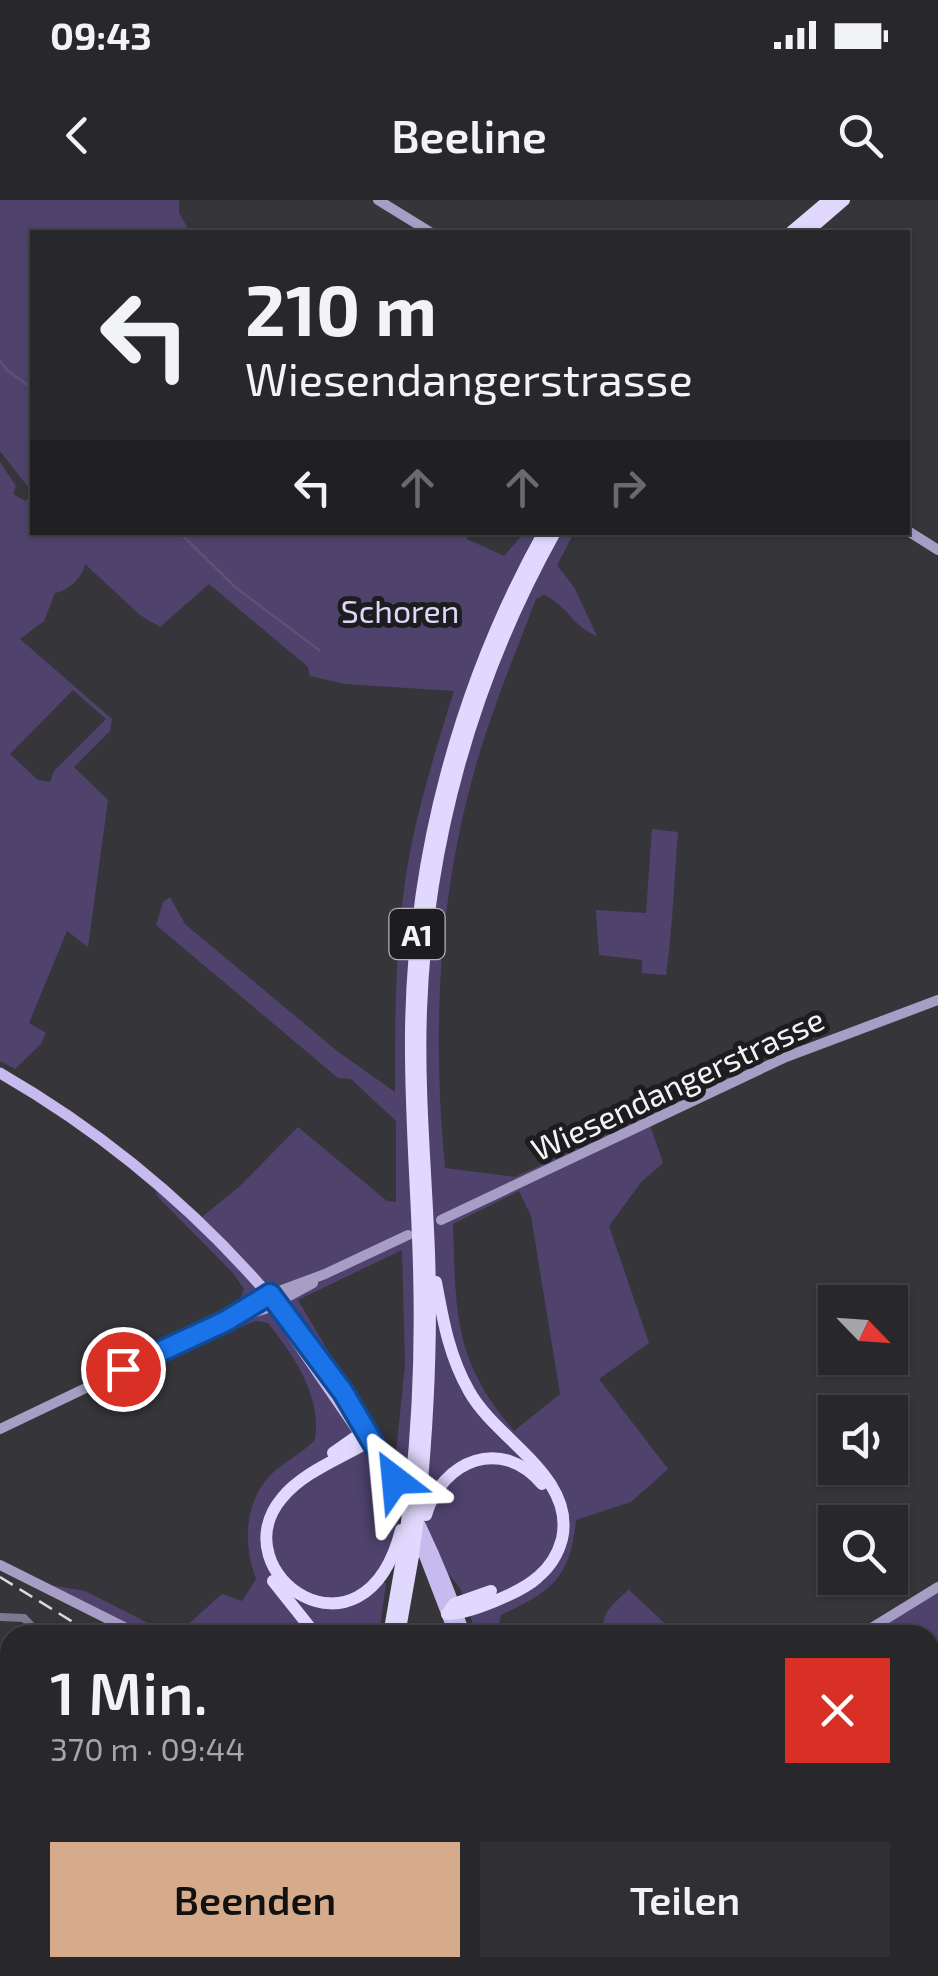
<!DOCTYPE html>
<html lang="de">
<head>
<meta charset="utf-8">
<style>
	body { margin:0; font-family:"Exo 2",sans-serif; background:#303034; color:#f1f3f6; height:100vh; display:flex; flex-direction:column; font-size:38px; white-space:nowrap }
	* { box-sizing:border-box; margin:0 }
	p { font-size:32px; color:#a5a6a9 }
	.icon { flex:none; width:55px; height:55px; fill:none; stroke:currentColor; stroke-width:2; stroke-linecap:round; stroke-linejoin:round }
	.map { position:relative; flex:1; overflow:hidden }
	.side { position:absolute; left:0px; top:1425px; width:940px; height:352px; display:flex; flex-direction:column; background:#28282c; border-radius:30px 30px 0 0; box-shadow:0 2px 8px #0004,0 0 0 2px #444448 }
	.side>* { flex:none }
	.guide { position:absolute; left:30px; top:30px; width:880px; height:305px; border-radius:0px; box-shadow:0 2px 8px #0004,0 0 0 2px #444448; background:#28282c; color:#f1f3f6; overflow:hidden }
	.needle { width:65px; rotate:115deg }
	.fabs { position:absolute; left:818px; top:1085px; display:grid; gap:20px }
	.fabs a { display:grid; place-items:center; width:90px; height:90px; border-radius:0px; background:#28282c; box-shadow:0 2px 8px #0004,0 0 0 2px #444448; font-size:50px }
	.pin { position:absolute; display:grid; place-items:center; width:85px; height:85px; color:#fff; margin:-42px; border:5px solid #fff; border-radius:50%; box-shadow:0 2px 10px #0007 }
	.me { position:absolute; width:110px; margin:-55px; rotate:331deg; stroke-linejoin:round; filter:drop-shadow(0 0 8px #0008) }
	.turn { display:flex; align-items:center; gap:35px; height:210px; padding:0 50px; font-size:45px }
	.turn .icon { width:130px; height:130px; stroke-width:2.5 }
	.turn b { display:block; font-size:70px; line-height:85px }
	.lanes { display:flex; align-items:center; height:95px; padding:0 50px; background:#0003; justify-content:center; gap:50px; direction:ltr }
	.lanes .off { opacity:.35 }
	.round { display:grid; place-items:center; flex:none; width:105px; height:105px; border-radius:0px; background:#303034 }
	.summary { display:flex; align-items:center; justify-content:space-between; height:170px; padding:0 50px }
	h1 { font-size:60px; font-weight:600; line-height:75px }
	.primary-button { display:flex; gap:20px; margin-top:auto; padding:20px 50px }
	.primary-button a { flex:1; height:115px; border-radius:0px; background:#d6ab8b; color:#111; font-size:40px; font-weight:600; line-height:115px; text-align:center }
	.primary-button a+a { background:#303034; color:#f1f3f6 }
	.status { display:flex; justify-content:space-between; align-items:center; height:70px; padding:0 50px; background:#28282c; direction:ltr }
	.status svg { height:28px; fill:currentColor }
	header { display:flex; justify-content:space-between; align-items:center; height:130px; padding:0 50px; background:#28282c; font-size:45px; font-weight:600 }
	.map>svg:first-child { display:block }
	.green { fill:#4f436e; fill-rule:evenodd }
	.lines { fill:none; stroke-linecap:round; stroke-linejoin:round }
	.stream { stroke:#5e5174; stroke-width:2.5 }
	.street { stroke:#7e7892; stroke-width:8 }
	.secondary { stroke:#a79ec6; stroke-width:10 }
	.primary { stroke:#c6baee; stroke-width:11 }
	.highway { stroke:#e1d8fe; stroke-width:12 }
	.rail { stroke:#dbdade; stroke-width:2.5; stroke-dasharray:15 8; stroke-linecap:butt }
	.highway-bridge { stroke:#e1d8fe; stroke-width:12 }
	.route-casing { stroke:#114b97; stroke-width:25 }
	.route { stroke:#1a73e8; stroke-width:18 }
	.labels { text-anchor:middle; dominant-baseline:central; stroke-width:10; stroke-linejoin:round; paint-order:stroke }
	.shield { fill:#1d1d1f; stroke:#b4b3b6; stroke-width:2.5 }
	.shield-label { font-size:30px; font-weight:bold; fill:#f4f3f6 }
	.park-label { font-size:32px; fill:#dfd7f9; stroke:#1d1d1f }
	.street-label { font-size:32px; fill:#f4f3f6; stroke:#1d1d1f }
</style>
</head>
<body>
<div class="status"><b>09:43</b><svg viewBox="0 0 49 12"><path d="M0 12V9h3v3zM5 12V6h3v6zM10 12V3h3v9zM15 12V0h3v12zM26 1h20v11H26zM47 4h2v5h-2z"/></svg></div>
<header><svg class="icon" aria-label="back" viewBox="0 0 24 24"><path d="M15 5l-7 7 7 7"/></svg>Beeline<svg class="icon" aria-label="search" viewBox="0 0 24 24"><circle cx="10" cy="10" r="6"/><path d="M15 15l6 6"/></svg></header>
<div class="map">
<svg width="938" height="1776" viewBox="0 0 938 1776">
	<rect width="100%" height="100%" fill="#36353a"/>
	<g class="green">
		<path d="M0 0H179V13L190 32H32V292L0 251Z"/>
		<path d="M0 262 16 286 13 294 25 301 32 294V332L467 333V339L504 356 524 333H574L557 365 574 387 597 436C574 428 566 404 544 395L536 399C515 454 492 509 476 565 438 698 432 832 445 968L515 977 734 875 725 885 649 922 663 963 642 981 609 1026 649 1143 599 1179 668 1269 631 1302 576 1320C570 1379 552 1391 501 1415L497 1435H477L460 1388 447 1372 425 1323 432 1291 401 1270 396 1253 405 1165 402 1050 298 1100 399 1271 395 1313 401 1330 381 1381 386 1383 379 1435H283L256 1425 248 1435H176L222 1394 242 1401 256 1379C242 1341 244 1297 277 1269 290 1259 304 1251 315 1240 322 1196 294 1156 268 1123L256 1121 192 1145 184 1141 236 1112 244 1089 233 1073 158 997 151 981 197 1021 240 986 298 927 387 1001 396 1002V921L351 879 338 878 156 725 163 702 170 697 185 724 337 851 395 892C395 811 395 727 411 647 422 594 438 542 454 491L345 484 310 476 308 467 209 384 160 427 140 415 85 364C83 377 68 391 55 393L44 421 20 439 112 519 110 531 74 567 108 600 88 747 67 731 29 823 46 833 41 844 15 869 0 861ZM73 490 106 519 54 571 50 582 38 580 10 554ZM519 991 531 1016 560 1194 514 1231C453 1160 456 1113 453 1024Z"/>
		<path d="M652 629 678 632C674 680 673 727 666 775L642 773V760L599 755 596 710 646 713Z"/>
		<path d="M44 1384 85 1391 172 1435H148Z"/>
		<path d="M938 1387V1776H745L735 1768H930V1435H860Z"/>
		<path d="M629 1389V1390L677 1435H603C601 1411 613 1405 629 1389Z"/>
		<path d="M10 1735V1768H338V1769H328L325 1776H0V1748Z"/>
	</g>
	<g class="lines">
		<g class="stream">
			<path d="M0 161 8 171 32 188"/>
			<path d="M179 332 235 387 319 450"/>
		</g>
		<g class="street">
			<path d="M0 1417 24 1418 40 1435"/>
			<path d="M0 1516 10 1504"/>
			<path d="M0 1614 10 1608"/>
			<path d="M0 1667 10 1658"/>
			<path d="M228 1768 230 1776"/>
			<path d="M343 1768 344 1776"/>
		</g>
		<g class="secondary">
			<path d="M378 0 430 32"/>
			<path d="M908 331 938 350"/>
			<path d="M441 1020 786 857 938 800"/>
			<path d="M228 1121 265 1109 313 1083"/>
			<path d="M0 1229 226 1121 263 1097 325 1074 408 1035"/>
			<path d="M0 1365 140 1435"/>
			<path d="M860 1435 938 1387"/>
		</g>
		<g class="primary">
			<path d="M0 873C215 997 385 1199 465 1435"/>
			<path d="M292 1135 364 1240"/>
			<path d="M420 1344 455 1435"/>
			<path d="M516 1768V1776"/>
		</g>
		<g class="highway">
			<path d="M791 32 829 0"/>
			<path d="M807 32 844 0"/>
			<path d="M436 1082C443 1120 449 1156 469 1191 496 1240 576 1276 562 1339 558 1354 550 1367 538 1377 522 1392 469 1414 447 1414"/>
			<path d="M370 1235 366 1243C339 1259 302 1273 282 1298 219 1373 364 1475 401 1330"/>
			<path d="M333 1253 360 1234 370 1235"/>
			<path d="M411 1286C419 1213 421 1140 419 1067 417 989 410 911 411 832 413 658 459 485 544 332"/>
			<path d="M420 1303C428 1220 432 1137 429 1053 426 972 418 891 421 810 427 643 473 479 555 332"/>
			<path d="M426 1315C442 1260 502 1236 542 1284"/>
			<path d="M273 1381 316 1435"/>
			<path d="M447 1414 454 1404 491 1391"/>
			<path d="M389 1435 405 1342"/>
			<path d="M399 1435 413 1356"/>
			<path d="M287 1776 290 1768"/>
			<path d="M299 1776 302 1768"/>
		</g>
		<g class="rail">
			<path d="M0 1377 94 1435"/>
			<path d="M371 1768 373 1776"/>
		</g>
		<g class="highway-bridge">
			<path d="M405 1339 411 1286"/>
			<path d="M413 1356 420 1303"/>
		</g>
	</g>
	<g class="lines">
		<g class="route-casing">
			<path id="route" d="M123 1169 226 1121 270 1094 343 1192 395 1280"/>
		</g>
		<use href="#route" class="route"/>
	</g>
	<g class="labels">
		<rect class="shield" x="389.5" y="709" width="55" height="50" rx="8"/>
		<g class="shield-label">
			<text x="417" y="734">A1</text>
		</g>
		<g class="park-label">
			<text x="400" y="410">Schoren</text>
		</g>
		<g class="street-label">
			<text transform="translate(677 883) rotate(-25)">Wiesendangerstrasse</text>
		</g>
	</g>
</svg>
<div class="fabs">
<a><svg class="needle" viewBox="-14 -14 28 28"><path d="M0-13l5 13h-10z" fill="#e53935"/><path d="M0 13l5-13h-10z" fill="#a5a6a9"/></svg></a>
<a><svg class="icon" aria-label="sound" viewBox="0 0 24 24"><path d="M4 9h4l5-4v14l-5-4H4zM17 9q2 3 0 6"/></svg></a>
<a><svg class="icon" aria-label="search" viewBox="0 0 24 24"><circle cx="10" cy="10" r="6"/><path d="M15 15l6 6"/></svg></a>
</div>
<div class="pin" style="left:123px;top:1169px;background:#d93025"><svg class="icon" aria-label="arrive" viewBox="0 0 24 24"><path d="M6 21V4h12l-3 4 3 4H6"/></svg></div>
<svg class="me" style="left:395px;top:1280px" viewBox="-20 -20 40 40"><path d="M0-17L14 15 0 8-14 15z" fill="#1a73e8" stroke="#fff" stroke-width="4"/></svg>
<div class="guide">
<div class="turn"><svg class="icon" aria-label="left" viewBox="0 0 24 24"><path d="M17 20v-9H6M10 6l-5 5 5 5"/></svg><div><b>210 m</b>Wiesendangerstrasse</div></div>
<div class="lanes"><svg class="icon" aria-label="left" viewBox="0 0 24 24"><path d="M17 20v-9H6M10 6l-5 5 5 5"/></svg><svg class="icon off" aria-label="ahead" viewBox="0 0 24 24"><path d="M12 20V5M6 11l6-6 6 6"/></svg><svg class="icon off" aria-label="ahead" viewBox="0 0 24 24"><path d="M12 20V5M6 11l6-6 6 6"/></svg><svg class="icon off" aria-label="right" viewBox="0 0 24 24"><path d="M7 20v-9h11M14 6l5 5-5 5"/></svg></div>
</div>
<section class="side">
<div class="summary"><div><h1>1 Min.</h1><p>370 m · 09:44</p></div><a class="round" style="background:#d93025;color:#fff"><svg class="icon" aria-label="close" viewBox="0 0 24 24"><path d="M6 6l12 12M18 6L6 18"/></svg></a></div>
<div class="primary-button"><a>Beenden</a><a>Teilen</a></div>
</section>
</div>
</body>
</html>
